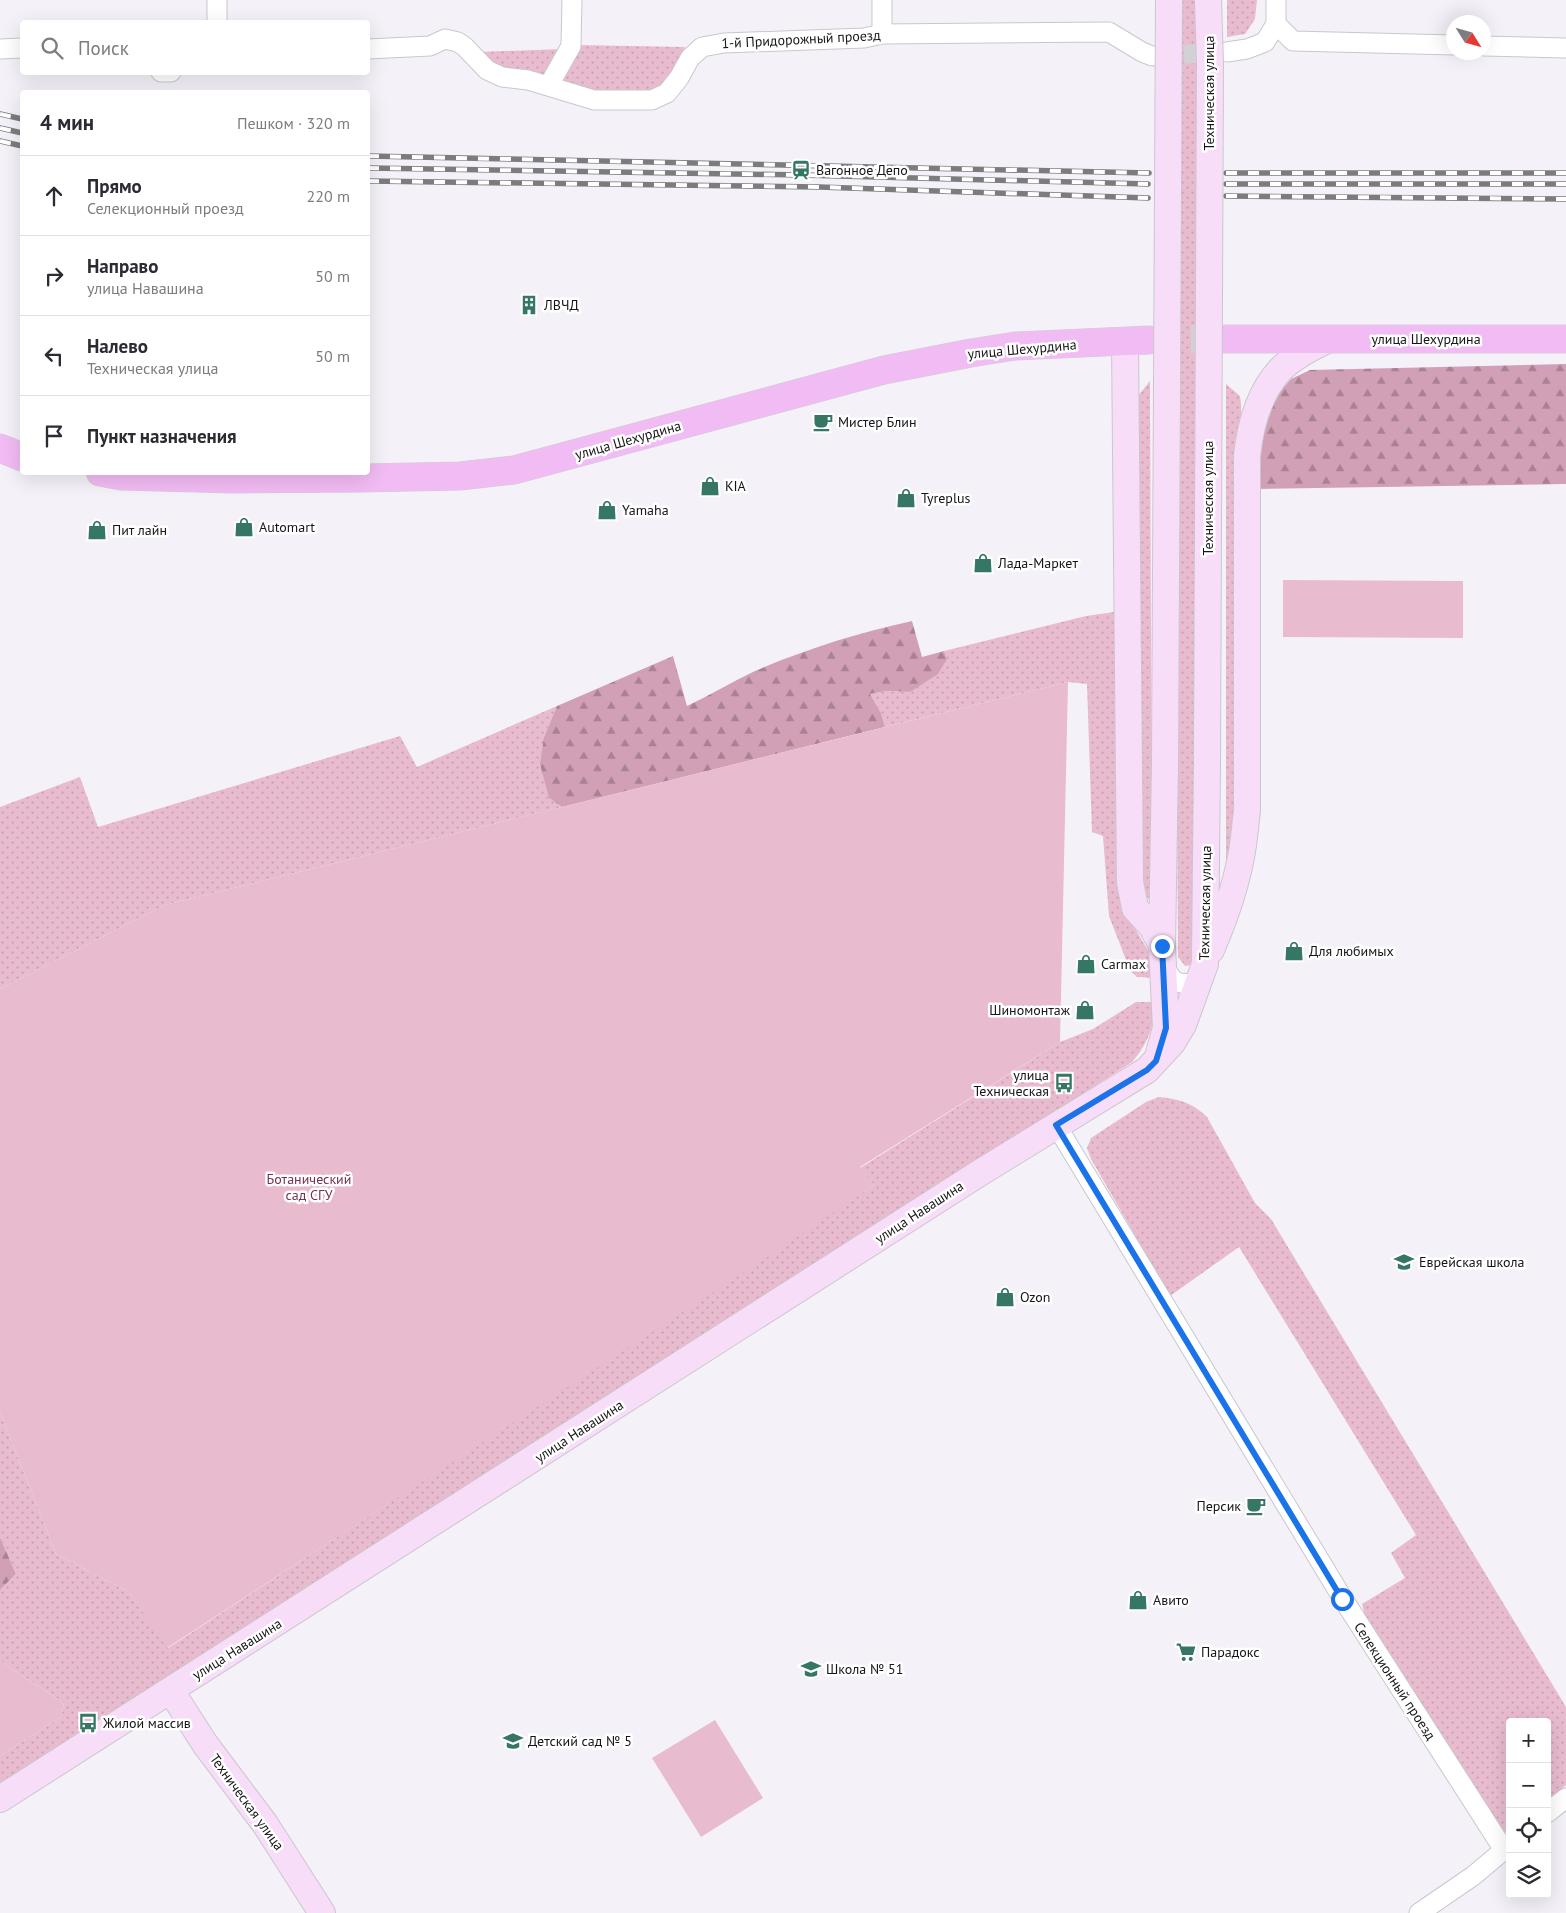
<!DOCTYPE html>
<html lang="ru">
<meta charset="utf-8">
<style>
:root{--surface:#fff;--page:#f2f2f3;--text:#2b2b33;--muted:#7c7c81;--line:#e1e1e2}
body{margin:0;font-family:"PT Sans",sans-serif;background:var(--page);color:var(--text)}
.controls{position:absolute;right:15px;bottom:15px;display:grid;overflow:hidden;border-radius:5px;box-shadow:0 5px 20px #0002}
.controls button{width:45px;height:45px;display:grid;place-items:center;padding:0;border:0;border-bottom:1px solid var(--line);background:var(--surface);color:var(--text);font:25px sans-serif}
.compass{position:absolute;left:1446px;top:15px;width:45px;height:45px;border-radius:50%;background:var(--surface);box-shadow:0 5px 20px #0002;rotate:127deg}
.stop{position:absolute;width:15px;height:15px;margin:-11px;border:4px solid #1a73e8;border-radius:50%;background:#fff}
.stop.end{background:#1a73e8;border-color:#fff;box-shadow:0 1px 5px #0008}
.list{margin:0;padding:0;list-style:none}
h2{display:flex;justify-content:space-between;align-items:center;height:65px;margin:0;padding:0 20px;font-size:21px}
h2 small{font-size:16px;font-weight:400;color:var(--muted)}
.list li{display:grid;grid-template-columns:32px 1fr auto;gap:15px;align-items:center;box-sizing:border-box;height:80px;padding:0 20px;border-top:1px solid var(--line)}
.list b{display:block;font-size:19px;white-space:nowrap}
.list p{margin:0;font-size:16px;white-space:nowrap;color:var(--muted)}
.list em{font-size:16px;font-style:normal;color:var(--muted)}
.icon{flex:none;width:28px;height:28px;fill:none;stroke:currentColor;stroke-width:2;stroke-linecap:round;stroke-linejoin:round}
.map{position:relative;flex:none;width:1566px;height:1913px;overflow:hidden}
.search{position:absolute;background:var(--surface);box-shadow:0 5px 20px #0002;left:20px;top:20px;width:350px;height:55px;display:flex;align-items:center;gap:12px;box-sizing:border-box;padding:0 18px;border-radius:5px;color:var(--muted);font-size:19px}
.panel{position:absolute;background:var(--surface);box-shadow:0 5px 20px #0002;left:20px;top:90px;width:350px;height:385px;border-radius:5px}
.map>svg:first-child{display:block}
.grass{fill:url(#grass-dots)}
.forest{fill:url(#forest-firs)}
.park{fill:#e9bbcf}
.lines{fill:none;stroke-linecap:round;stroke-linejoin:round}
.street-tunnel{stroke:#d3d1d6;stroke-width:19;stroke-dasharray:19 9;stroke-linecap:butt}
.primary-tunnel{stroke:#d3d1d6;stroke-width:28;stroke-dasharray:28 14;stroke-linecap:butt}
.street-casing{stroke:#c9c7cd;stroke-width:21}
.secondary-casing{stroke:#c9c7cd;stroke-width:28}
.primary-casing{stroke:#d0d0d1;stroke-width:29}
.street{stroke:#fff;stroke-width:19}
.secondary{stroke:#f8ddf9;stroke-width:26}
.primary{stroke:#f1bbf3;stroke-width:28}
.rail-casing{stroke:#7c7b7e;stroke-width:5.5}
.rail{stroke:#fff;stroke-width:4;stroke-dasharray:11;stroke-linecap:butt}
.secondary-bridge-casing{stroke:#c9c7cd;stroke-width:28;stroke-linecap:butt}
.secondary-bridge{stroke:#f8ddf9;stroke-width:26}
.route{stroke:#1a73e8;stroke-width:6}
.labels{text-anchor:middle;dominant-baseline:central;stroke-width:5;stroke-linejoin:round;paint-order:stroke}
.street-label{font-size:14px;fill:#161517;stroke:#fff}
.poi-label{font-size:14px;fill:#161517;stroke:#fff;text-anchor:start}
.park-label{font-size:14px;fill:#733454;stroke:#fff}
</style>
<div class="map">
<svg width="1566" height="1913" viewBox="0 0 1566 1913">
<defs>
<pattern id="grass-dots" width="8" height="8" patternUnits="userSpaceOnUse" patternTransform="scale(1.25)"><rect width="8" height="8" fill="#e9bbcf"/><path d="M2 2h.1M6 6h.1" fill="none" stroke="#c7a0b1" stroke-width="1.8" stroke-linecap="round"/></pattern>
<pattern id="forest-firs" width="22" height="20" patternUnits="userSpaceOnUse" patternTransform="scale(1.25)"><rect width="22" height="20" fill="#d2a0b6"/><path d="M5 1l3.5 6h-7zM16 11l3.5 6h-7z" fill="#a98193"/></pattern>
</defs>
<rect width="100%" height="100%" fill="#f4f2f8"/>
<g class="grass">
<path d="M 1183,0 L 1196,0 L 1198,21 L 1197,944 L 1191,965 L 1185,966 L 1178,957 L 1177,762 L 1180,20 Z"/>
<path d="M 1227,0 L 1257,0 L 1255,19 L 1245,34 L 1227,37 Z"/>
<path d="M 578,45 L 685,47 L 666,85 L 651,94 L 599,94 L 498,70 L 478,52 L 563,49 Z"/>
<path d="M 1150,381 L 1152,898 L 1149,899 L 1144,894 L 1140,877 L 1138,396 Z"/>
<path d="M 1226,384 L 1240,396 L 1241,404 L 1241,810 L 1226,867 Z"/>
<path d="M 1121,611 L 1133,925 L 1150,954 L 1158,978 L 1137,977 L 1130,970 L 1109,916 L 1103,836 L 1092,832 L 1087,684 L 1068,682 L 885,727 L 881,713 L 870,694 L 887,691 L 910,692 L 947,659 L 944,651 L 1086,616 Z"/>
<path d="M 557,706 L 544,737 L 549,798 L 562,807 L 165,905 L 0,989 L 0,807 L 80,777 L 98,827 L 400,736 L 417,767 Z"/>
<path d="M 1136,1002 L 1157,1002 C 1154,1025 1148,1044 1132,1062 L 0,1786 L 0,1756 L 61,1717 L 64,1703 L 0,1661 L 0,1590 L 16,1574 L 0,1537 L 0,1412 L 56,1554 L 129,1592 L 168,1648 L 874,1185 L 860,1168 L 1060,1042 L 1093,1029 Z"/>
<path d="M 1159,1097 C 1179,1099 1193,1103 1207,1117 L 1255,1203 L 1271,1219 L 1566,1707 L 1566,1785 L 1547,1802 L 1547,1722 L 1510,1722 L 1510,1833 L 1505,1832 L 1499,1827 L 1365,1616 L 1362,1604 L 1405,1578 L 1391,1553 L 1416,1535 L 1239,1247 L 1170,1296 L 1091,1159 L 1087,1148 L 1091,1138 L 1146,1102 Z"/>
</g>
<g class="forest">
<path d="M 1566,364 L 1566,484 L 1257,489 L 1255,438 L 1278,394 L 1291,379 L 1310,370 Z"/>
<path d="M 912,621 L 922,657 L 944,651 L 947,659 L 938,674 L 910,692 L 887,691 L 870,694 L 881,713 L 885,727 L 562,807 L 549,798 L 540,764 L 544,737 L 557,706 L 673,656 L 687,706 C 710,695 732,682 755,671 C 806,649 858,633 912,621 Z"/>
<path d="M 0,1537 L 16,1574 L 0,1590 Z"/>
</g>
<g class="park">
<path d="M 1283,580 L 1463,581 L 1463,638 L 1283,637 Z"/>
<path d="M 1068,682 L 1060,1042 L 860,1167 L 874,1185 L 766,1258 L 167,1648 L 129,1592 L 56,1554 L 0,1412 L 0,989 L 165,905 Z"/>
<path d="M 0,1661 L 64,1703 L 61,1717 L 0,1756 Z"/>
<path d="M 715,1720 L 763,1798 L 701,1837 L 652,1758 Z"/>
</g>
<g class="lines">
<path class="street-tunnel" d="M 1156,56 L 1221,52"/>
<path class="primary-tunnel" d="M 1149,340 L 1226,339"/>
<defs>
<g id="street">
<path d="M 217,0 L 217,22"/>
<path d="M 1276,0 L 1276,24 L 1293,41 L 1454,45"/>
<path d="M 882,34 L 882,0"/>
<path d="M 1484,46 L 1566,48"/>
<path d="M 0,49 L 22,48"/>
<path d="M 368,49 L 430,46 L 445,39 L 458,42 L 465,47 L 487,70 L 502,77 L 528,80 L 594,100 L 652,100 L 667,93 L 679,78 L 690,58 L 702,47 L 724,43 L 864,38 L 882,34 L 1109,32 L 1142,52 L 1152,56"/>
<path d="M 1227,52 L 1247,49 L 1265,42 L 1276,24"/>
<path d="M 161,72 L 171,72"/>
<path d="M 549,85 L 571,46 L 572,0"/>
<path d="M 1164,964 C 1171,980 1174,985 1192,983 L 1203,972"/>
<path d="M 1056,1125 L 1343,1599 L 1504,1850"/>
<path d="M 1547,1813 L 1566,1798"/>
<path d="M 1419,1913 L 1473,1876 L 1510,1845"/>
</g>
<g id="secondary">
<path d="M 1125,341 L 1130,882 L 1135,908 L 1152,927 L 1162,946"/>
<path d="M 1211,950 C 1224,920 1235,889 1241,857 C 1244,842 1245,827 1247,811 L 1247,456 C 1250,427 1259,393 1280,370 C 1294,356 1312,347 1329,339"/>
<path d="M 1159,1053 L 1166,1028 L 1162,946 L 1165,763"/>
<path d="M 171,1691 L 205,1744 L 265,1824 L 322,1913"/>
<path d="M 0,1799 L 978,1174 L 1147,1070 L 1172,1043 L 1183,1025 L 1205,964 L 1207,762"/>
</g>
<g id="primary">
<path d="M 1226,339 L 1566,339"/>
<path d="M 0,448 L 22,457"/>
<path d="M 100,472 L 121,476 L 233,479 L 363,478 L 460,476 L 514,470 L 884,370 L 971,353 L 1015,346 L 1149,340"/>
</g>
</defs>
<use href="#street" class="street-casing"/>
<use href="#secondary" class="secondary-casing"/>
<use href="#primary" class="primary-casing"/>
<use href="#street" class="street"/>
<use href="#secondary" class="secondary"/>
<use href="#primary" class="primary"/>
<defs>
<g id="rail">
<path d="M 0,114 L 22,119"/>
<path d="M 0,128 L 22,133"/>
<path d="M 0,141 L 22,146"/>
<path d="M 368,156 L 1149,173"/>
<path d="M 368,168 L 801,175 L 1148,184"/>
<path d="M 1226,173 L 1566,173"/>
<path d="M 368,181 L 819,187 L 1148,198"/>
<path d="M 1226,184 L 1566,184"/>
<path d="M 1226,196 L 1566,199"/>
</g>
</defs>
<use href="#rail" class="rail-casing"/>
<use href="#rail" class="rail"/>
<defs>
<g id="secondary-bridge">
<path d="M 1207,762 L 1210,63 L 1208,0"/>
<path d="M 1165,763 L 1169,0"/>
</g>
</defs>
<use href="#secondary-bridge" class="secondary-bridge-casing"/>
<use href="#secondary-bridge" class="secondary-bridge"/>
</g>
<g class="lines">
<path class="route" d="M 1162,946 L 1166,1028 L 1156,1061 L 1147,1070 L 1056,1125 L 1342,1599"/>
</g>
<defs>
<symbol id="station-bare" viewBox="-9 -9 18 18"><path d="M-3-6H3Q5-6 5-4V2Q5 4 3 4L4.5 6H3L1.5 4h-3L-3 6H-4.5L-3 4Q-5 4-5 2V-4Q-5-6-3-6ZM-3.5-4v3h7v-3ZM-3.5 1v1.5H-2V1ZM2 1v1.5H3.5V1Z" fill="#357665" stroke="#fff" stroke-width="2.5" paint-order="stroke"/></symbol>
<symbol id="building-bare" viewBox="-9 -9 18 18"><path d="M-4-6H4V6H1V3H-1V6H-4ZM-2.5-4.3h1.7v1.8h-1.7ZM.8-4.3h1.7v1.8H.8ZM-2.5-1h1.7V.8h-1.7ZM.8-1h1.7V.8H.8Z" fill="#357665" stroke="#fff" stroke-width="2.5" paint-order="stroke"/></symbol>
<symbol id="cafe-bare" viewBox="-9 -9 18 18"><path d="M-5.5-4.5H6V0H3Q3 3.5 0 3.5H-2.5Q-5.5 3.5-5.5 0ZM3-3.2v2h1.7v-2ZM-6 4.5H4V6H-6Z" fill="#357665" stroke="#fff" stroke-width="2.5" paint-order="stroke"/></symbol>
<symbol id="shop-bare" viewBox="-9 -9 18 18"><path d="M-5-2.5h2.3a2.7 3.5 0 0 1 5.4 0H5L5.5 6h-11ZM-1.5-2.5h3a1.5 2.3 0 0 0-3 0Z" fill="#357665" stroke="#fff" stroke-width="2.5" paint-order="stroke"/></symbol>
<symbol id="bus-bare" viewBox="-9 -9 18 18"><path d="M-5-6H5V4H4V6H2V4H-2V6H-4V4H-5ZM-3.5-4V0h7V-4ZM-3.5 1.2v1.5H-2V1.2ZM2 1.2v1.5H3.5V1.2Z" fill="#357665" stroke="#fff" stroke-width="2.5" paint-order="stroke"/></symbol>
<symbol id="school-bare" viewBox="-9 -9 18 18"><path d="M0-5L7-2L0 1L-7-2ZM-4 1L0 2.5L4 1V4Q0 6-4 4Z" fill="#357665" stroke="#fff" stroke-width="2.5" paint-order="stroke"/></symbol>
<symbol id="supermarket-bare" viewBox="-9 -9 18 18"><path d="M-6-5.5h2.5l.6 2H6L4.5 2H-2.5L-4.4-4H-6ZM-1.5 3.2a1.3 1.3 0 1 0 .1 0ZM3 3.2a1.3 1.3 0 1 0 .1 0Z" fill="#357665" stroke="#fff" stroke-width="2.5" paint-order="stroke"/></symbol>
</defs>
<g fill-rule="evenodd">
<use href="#station-bare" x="787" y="156" width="28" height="28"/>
<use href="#building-bare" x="515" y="291" width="28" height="28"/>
<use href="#cafe-bare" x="809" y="408" width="28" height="28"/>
<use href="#shop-bare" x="696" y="472" width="28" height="28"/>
<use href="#shop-bare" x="892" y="484" width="28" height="28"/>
<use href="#shop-bare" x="593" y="496" width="28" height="28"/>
<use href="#shop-bare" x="230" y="513" width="28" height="28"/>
<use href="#shop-bare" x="83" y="516" width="28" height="28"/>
<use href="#shop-bare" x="969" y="549" width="28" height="28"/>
<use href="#shop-bare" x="1280" y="937" width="28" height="28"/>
<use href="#shop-bare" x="1072" y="950" width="28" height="28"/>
<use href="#shop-bare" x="1071" y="996" width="28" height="28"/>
<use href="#bus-bare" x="1050" y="1069" width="28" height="28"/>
<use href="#school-bare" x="1390" y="1248" width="28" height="28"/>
<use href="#shop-bare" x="991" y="1283" width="28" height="28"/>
<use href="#cafe-bare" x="1242" y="1492" width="28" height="28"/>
<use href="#shop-bare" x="1124" y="1586" width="28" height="28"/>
<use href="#supermarket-bare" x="1172" y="1638" width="28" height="28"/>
<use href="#school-bare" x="797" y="1655" width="28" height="28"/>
<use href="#bus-bare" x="74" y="1709" width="28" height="28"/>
<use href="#school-bare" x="499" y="1727" width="28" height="28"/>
</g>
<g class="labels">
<g class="street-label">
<text transform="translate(801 39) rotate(-3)">1-й Придорожный проезд</text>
<text transform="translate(1209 93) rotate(-90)">Техническая улица</text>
<text x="1426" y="339">улица Шехурдина</text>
<text transform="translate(1022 349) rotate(-5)">улица Шехурдина</text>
<text transform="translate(628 440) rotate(-16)">улица Шехурдина</text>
<text transform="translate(1208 498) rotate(-90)">Техническая улица</text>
<text transform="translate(1205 903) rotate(-89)">Техническая улица</text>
<text transform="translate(919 1212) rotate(-33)">улица Навашина</text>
<text transform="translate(579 1431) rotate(-33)">улица Навашина</text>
<text transform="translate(237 1649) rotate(-32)">улица Навашина</text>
<text transform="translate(1395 1681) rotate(57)">Селекционный проезд</text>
<text transform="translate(247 1802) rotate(54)">Техническая улица</text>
</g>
<g class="poi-label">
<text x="816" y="170">Вагонное Депо</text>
<text x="544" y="305">ЛВЧД</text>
<text x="838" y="422">Мистер Блин</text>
<text x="725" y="486">KIA</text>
<text x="921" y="498">Tyreplus</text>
<text x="622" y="510">Yamaha</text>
<text x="259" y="527">Automart</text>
<text x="112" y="530">Пит лайн</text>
<text x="998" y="563">Лада-Маркет</text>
<text x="1309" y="951">Для любимых</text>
<text x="1101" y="964">Carmax</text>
<text x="1070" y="1010" text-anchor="end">Шиномонтаж</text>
<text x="1049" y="1075" text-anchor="end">улица<tspan x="1049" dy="16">Техническая</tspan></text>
<text x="1419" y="1262">Еврейская школа</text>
<text x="1020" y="1297">Ozon</text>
<text x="1241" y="1506" text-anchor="end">Персик</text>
<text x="1153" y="1600">Авито</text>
<text x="1201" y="1652">Парадокс</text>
<text x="826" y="1669">Школа № 51</text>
<text x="103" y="1723">Жилой массив</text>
<text x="528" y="1741">Детский сад № 5</text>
</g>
<g class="park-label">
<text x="309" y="1179">Ботанический<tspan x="309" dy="16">сад СГУ</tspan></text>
</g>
</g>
</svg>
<div class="controls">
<button>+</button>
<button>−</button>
<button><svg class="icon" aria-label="locate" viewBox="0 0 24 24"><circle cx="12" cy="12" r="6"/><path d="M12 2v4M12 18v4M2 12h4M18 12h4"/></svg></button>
<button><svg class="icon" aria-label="layers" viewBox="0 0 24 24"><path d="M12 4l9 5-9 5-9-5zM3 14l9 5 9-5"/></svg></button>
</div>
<svg class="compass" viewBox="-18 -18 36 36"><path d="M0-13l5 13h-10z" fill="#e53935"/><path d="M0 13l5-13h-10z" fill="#7c7c81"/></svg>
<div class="stop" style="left:1342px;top:1599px"></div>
<div class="stop end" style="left:1162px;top:946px"></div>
<div class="search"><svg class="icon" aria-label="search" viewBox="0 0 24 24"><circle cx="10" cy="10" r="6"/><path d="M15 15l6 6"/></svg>Поиск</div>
<section class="panel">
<h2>4 мин<small>Пешком · 320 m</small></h2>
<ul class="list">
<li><svg class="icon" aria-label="ahead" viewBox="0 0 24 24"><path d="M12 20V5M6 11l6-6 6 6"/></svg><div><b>Прямо</b><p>Селекционный проезд</p></div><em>220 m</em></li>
<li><svg class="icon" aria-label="right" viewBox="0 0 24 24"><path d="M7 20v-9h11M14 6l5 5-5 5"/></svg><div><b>Направо</b><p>улица Навашина</p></div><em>50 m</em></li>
<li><svg class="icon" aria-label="left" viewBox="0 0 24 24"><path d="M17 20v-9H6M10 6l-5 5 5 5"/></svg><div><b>Налево</b><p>Техническая улица</p></div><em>50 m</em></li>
<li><svg class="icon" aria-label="arrive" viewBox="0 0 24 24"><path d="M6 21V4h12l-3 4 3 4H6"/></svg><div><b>Пункт назначения</b></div></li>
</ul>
</section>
</div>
